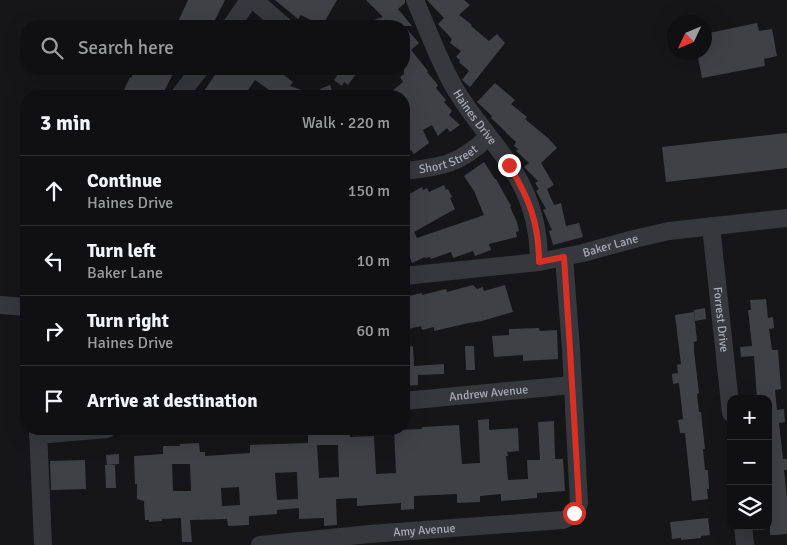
<!DOCTYPE html>
<meta charset="utf-8">
<style>
:root{--surface:#101012;--page:#1e1e20;--text:#f1f3f6;--muted:#9c9d9f;--line:#303032}
body{margin:0;font-family:Signika,sans-serif;background:var(--page);color:var(--text)}
.controls{position:absolute;right:15px;bottom:15px;display:grid;overflow:hidden;border-radius:10px;box-shadow:0 5px 20px #0002}
.controls button{width:45px;height:45px;display:grid;place-items:center;padding:0;border:0;border-bottom:1px solid var(--line);background:var(--surface);color:var(--text);font:25px sans-serif}
.compass{position:absolute;left:667px;top:15px;width:45px;height:45px;border-radius:50%;background:var(--surface);box-shadow:0 5px 20px #0002;rotate:226deg}
.stop{position:absolute;width:15px;height:15px;margin:-11px;border:4px solid #d93025;border-radius:50%;background:#fff}
.stop.end{background:#d93025;border-color:#fff;box-shadow:0 1px 5px #0008}
.list{margin:0;padding:0;list-style:none}
h2{display:flex;justify-content:space-between;align-items:center;height:65px;margin:0;padding:0 20px;font-size:21px}
h2 small{font-size:16px;font-weight:400;color:var(--muted)}
.list li{display:grid;grid-template-columns:32px 1fr auto;gap:15px;align-items:center;box-sizing:border-box;height:70px;padding:0 20px;border-top:1px solid var(--line)}
.list b{display:block;font-size:19px;white-space:nowrap}
.list p{margin:0;font-size:16px;white-space:nowrap;color:var(--muted)}
.list em{font-size:16px;font-style:normal;color:var(--muted)}
.icon{flex:none;width:28px;height:28px;fill:none;stroke:currentColor;stroke-width:2;stroke-linecap:round;stroke-linejoin:round}
.map{position:relative;flex:none;width:787px;height:545px;overflow:hidden}
.search{position:absolute;background:var(--surface);box-shadow:0 5px 20px #0002;left:20px;top:20px;width:390px;height:55px;display:flex;align-items:center;gap:12px;box-sizing:border-box;padding:0 18px;border-radius:20px;color:var(--muted);font-size:19px}
.panel{position:absolute;background:var(--surface);box-shadow:0 5px 20px #0002;left:20px;top:90px;width:390px;height:345px;border-radius:20px}
.map>svg:first-child{display:block}
.building{fill:#404145;fill-rule:evenodd}
.lines{fill:none;stroke-linecap:round;stroke-linejoin:round}
.minor{stroke:#37383d;stroke-width:18}
.route{stroke:#d93025;stroke-width:6}
.labels{text-anchor:middle;dominant-baseline:central;stroke-width:4.5;stroke-linejoin:round;paint-order:stroke}
.street-label{font-size:12px;fill:#a8adb8;stroke:#111113}
</style>
<div class="map">
<svg width="787" height="545" viewBox="0 0 787 545">
<rect width="100%" height="100%" fill="#161618"/>
<g class="building">
<path d="M 188,0 L 225,0 L 212,26 L 176,26 Z"/>
<path d="M 275,0 L 337,0 L 322,26 L 301,15 L 298,19 Z"/>
<path d="M 366,0 L 405,0 L 405,3 L 398,9 L 412,26 L 404,26 L 419,43 L 411,50 L 424,66 L 428,71 L 427,72 L 438,85 L 436,88 L 446,100 L 444,102 L 452,111 L 449,115 L 460,125 L 450,132 L 447,128 L 438,136 L 432,125 L 423,130 L 429,143 L 414,154 L 411,150 L 404,155 L 404,124 L 410,119 L 404,103 L 404,96 L 386,96 L 403,82 L 400,77 L 404,74 L 404,26 L 359,26 L 359,25 L 383,17 Z"/>
<path d="M 427,0 L 464,0 L 470,5 L 459,15 L 472,25 L 471,26 L 489,41 L 497,34 L 505,43 L 470,87 L 462,80 L 469,71 L 459,62 L 460,60 L 456,57 L 461,51 L 450,43 L 452,39 L 438,24 L 444,18 Z"/>
<path d="M 757,23 L 759,31 L 772,29 L 777,56 L 764,59 L 765,66 L 702,78 L 697,52 L 704,52 L 704,34 Z"/>
<path d="M 135,69 L 175,69 L 162,96 L 121,96 L 130,77 L 131,78 Z"/>
<path d="M 219,69 L 276,69 L 293,82 L 290,86 L 316,95 L 315,96 L 269,96 L 272,92 L 255,80 L 244,96 L 211,96 L 204,91 Z"/>
<path d="M 348,69 L 356,74 L 348,85 L 344,82 L 342,86 L 334,80 L 340,71 L 344,74 Z"/>
<path d="M 495,83 L 515,100 L 511,104 L 527,117 L 525,119 L 548,138 L 557,148 L 541,163 L 554,185 L 547,189 L 554,205 L 561,203 L 566,226 L 579,223 L 583,237 L 553,245 L 549,231 L 552,230 L 543,210 L 546,209 L 536,191 L 539,189 L 535,183 L 538,181 L 524,167 L 529,163 L 516,151 L 518,149 L 514,146 L 516,142 L 506,133 L 506,132 L 491,118 L 492,116 L 477,102 Z"/>
<path d="M 330,85 L 334,96 L 322,96 L 320,89 Z"/>
<path d="M 787,133 L 787,168 L 666,182 L 662,147 Z"/>
<path d="M 484,162 L 495,179 L 496,179 L 511,206 L 510,207 L 517,222 L 519,231 L 516,232 L 517,237 L 489,244 L 491,250 L 475,256 L 473,251 L 453,258 L 451,252 L 431,259 L 430,257 L 425,258 L 425,257 L 412,263 L 404,242 L 404,197 L 422,187 L 423,190 L 427,188 L 429,192 L 444,185 L 446,190 L 448,189 L 452,197 L 450,198 L 455,209 L 414,232 L 417,238 L 484,215 L 474,191 L 464,176 Z"/>
<path d="M 473,285 L 477,289 L 483,287 L 484,291 L 505,285 L 513,312 L 482,321 L 469,323 L 434,331 L 434,327 L 422,330 L 421,326 L 404,330 L 404,297 L 422,293 L 422,295 L 446,289 L 447,292 Z"/>
<path d="M 766,299 L 768,318 L 773,317 L 774,328 L 769,329 L 772,350 L 778,350 L 781,389 L 775,390 L 777,410 L 784,409 L 785,422 L 779,423 L 783,459 L 787,459 L 787,470 L 784,470 L 787,498 L 787,534 L 775,535 L 770,535 L 770,526 L 771,525 L 769,501 L 771,501 L 768,482 L 768,399 L 757,399 L 754,356 L 741,357 L 740,347 L 752,346 L 748,310 L 751,310 L 750,300 Z"/>
<path d="M 705,308 L 706,319 L 695,321 L 694,310 Z"/>
<path d="M 694,312 L 697,341 L 694,342 L 694,351 L 699,393 L 697,394 L 699,412 L 701,412 L 705,449 L 703,449 L 705,470 L 708,470 L 709,489 L 707,489 L 708,499 L 692,501 L 685,433 L 680,433 L 678,420 L 683,419 L 679,383 L 673,384 L 672,374 L 678,373 L 677,365 L 681,364 L 675,315 Z"/>
<path d="M 539,328 L 540,331 L 557,330 L 558,359 L 523,361 L 523,355 L 494,357 L 492,336 L 509,335 L 509,329 Z"/>
<path d="M 413,346 L 414,366 L 444,364 L 444,374 L 418,375 L 418,385 L 404,386 L 404,347 Z"/>
<path d="M 465,346 L 474,346 L 475,370 L 466,370 Z"/>
<path d="M 489,419 L 489,430 L 518,428 L 519,451 L 507,452 L 508,456 L 506,456 L 508,480 L 528,479 L 527,460 L 540,460 L 538,422 L 554,421 L 555,459 L 563,459 L 565,491 L 537,493 L 537,498 L 501,501 L 501,494 L 480,496 L 480,502 L 457,503 L 457,494 L 414,496 L 414,509 L 401,510 L 401,503 L 357,506 L 357,498 L 336,499 L 337,525 L 324,526 L 324,518 L 299,519 L 299,508 L 277,510 L 277,514 L 249,516 L 249,525 L 228,526 L 227,519 L 190,520 L 192,542 L 182,542 L 181,518 L 162,519 L 162,521 L 149,522 L 149,520 L 145,520 L 144,501 L 137,499 L 137,484 L 135,484 L 134,456 L 163,454 L 163,446 L 180,446 L 180,444 L 199,443 L 200,452 L 205,452 L 205,456 L 250,453 L 250,445 L 308,443 L 308,429 L 345,429 L 345,432 L 349,432 L 350,437 L 374,436 L 376,474 L 396,473 L 394,430 L 422,429 L 422,427 L 459,425 L 462,464 L 480,463 L 478,420 ZM 317,445 L 338,445 L 339,477 L 319,478 ZM 172,464 L 190,464 L 191,491 L 173,491 ZM 297,472 L 298,499 L 277,500 L 275,473 ZM 239,487 L 240,505 L 222,506 L 221,488 Z"/>
<path d="M 119,454 L 119,464 L 107,465 L 106,455 Z"/>
<path d="M 85,460 L 86,489 L 51,490 L 50,461 Z"/>
<path d="M 105,465 L 115,465 L 116,488 L 106,488 Z"/>
<path d="M 708,518 L 710,535 L 701,536 L 701,538 L 681,540 L 681,538 L 672,539 L 670,522 Z"/>
</g>
<g class="lines">
<g class="minor">
<path d="M 254,0 L 284,26"/>
<path id="s1" d="M 415,0 C 427,28 439,61 454,87 C 474,122 505,151 523,188 C 534,211 539,236 539,262"/>
<path d="M 231,26 L 249,0"/>
<path d="M 179,96 L 200,69"/>
<path id="s2" d="M 404,171 C 442,167 460,164 488,137"/>
<path id="s3" d="M 711,226 L 731,413"/>
<path id="s4" d="M 404,276 L 539,262 L 583,253 L 634,239 L 669,231 L 787,218"/>
<path d="M 0,305 L 26,307"/>
<path id="s5" d="M 404,401 L 572,385"/>
<path d="M 38,429 L 43,545"/>
<path d="M 38,435 L 107,429"/>
<path d="M 743,526 L 745,545"/>
<path id="s6" d="M 260,545 L 370,534 L 563,520 C 572,517 576,512 579,503 L 571,349 L 564,257"/>
</g>
</g>
<g class="lines">
<path class="route" d="M 509,165 C 529,198 539,223 539,262 L 564,257 L 570,349 L 579,503 L 574,513"/>
</g>
<g class="labels">
<g class="street-label">
<text stroke="none"><textPath href="#s1" startOffset="132">Haines Drive</textPath></text>
<text stroke="none"><textPath href="#s2" startOffset="46">Short Street</textPath></text>
<text stroke="none"><textPath href="#s4" startOffset="209">Baker Lane</textPath></text>
<text stroke="none"><textPath href="#s3" startOffset="94">Forrest Drive</textPath></text>
<text stroke="none"><textPath href="#s5" startOffset="85">Andrew Avenue</textPath></text>
<text stroke="none"><textPath href="#s6" startOffset="165">Amy Avenue</textPath></text>
</g>
</g>
</svg>
<div class="controls">
<button>+</button>
<button>−</button>
<button><svg class="icon" aria-label="layers" viewBox="0 0 24 24"><path d="M12 4l9 5-9 5-9-5zM3 14l9 5 9-5"/></svg></button>
</div>
<svg class="compass" viewBox="-18 -18 36 36"><path d="M0-13l5 13h-10z" fill="#e53935"/><path d="M0 13l5-13h-10z" fill="#9c9d9f"/></svg>
<div class="stop" style="left:574px;top:513px"></div>
<div class="stop end" style="left:509px;top:165px"></div>
<div class="search"><svg class="icon" aria-label="search" viewBox="0 0 24 24"><circle cx="10" cy="10" r="6"/><path d="M15 15l6 6"/></svg>Search here</div>
<section class="panel">
<h2>3 min<small>Walk · 220 m</small></h2>
<ul class="list">
<li><svg class="icon" aria-label="ahead" viewBox="0 0 24 24"><path d="M12 20V5M6 11l6-6 6 6"/></svg><div><b>Continue</b><p>Haines Drive</p></div><em>150 m</em></li>
<li><svg class="icon" aria-label="left" viewBox="0 0 24 24"><path d="M17 20v-9H6M10 6l-5 5 5 5"/></svg><div><b>Turn left</b><p>Baker Lane</p></div><em>10 m</em></li>
<li><svg class="icon" aria-label="right" viewBox="0 0 24 24"><path d="M7 20v-9h11M14 6l5 5-5 5"/></svg><div><b>Turn right</b><p>Haines Drive</p></div><em>60 m</em></li>
<li><svg class="icon" aria-label="arrive" viewBox="0 0 24 24"><path d="M6 21V4h12l-3 4 3 4H6"/></svg><div><b>Arrive at destination</b></div></li>
</ul>
</section>
</div>
